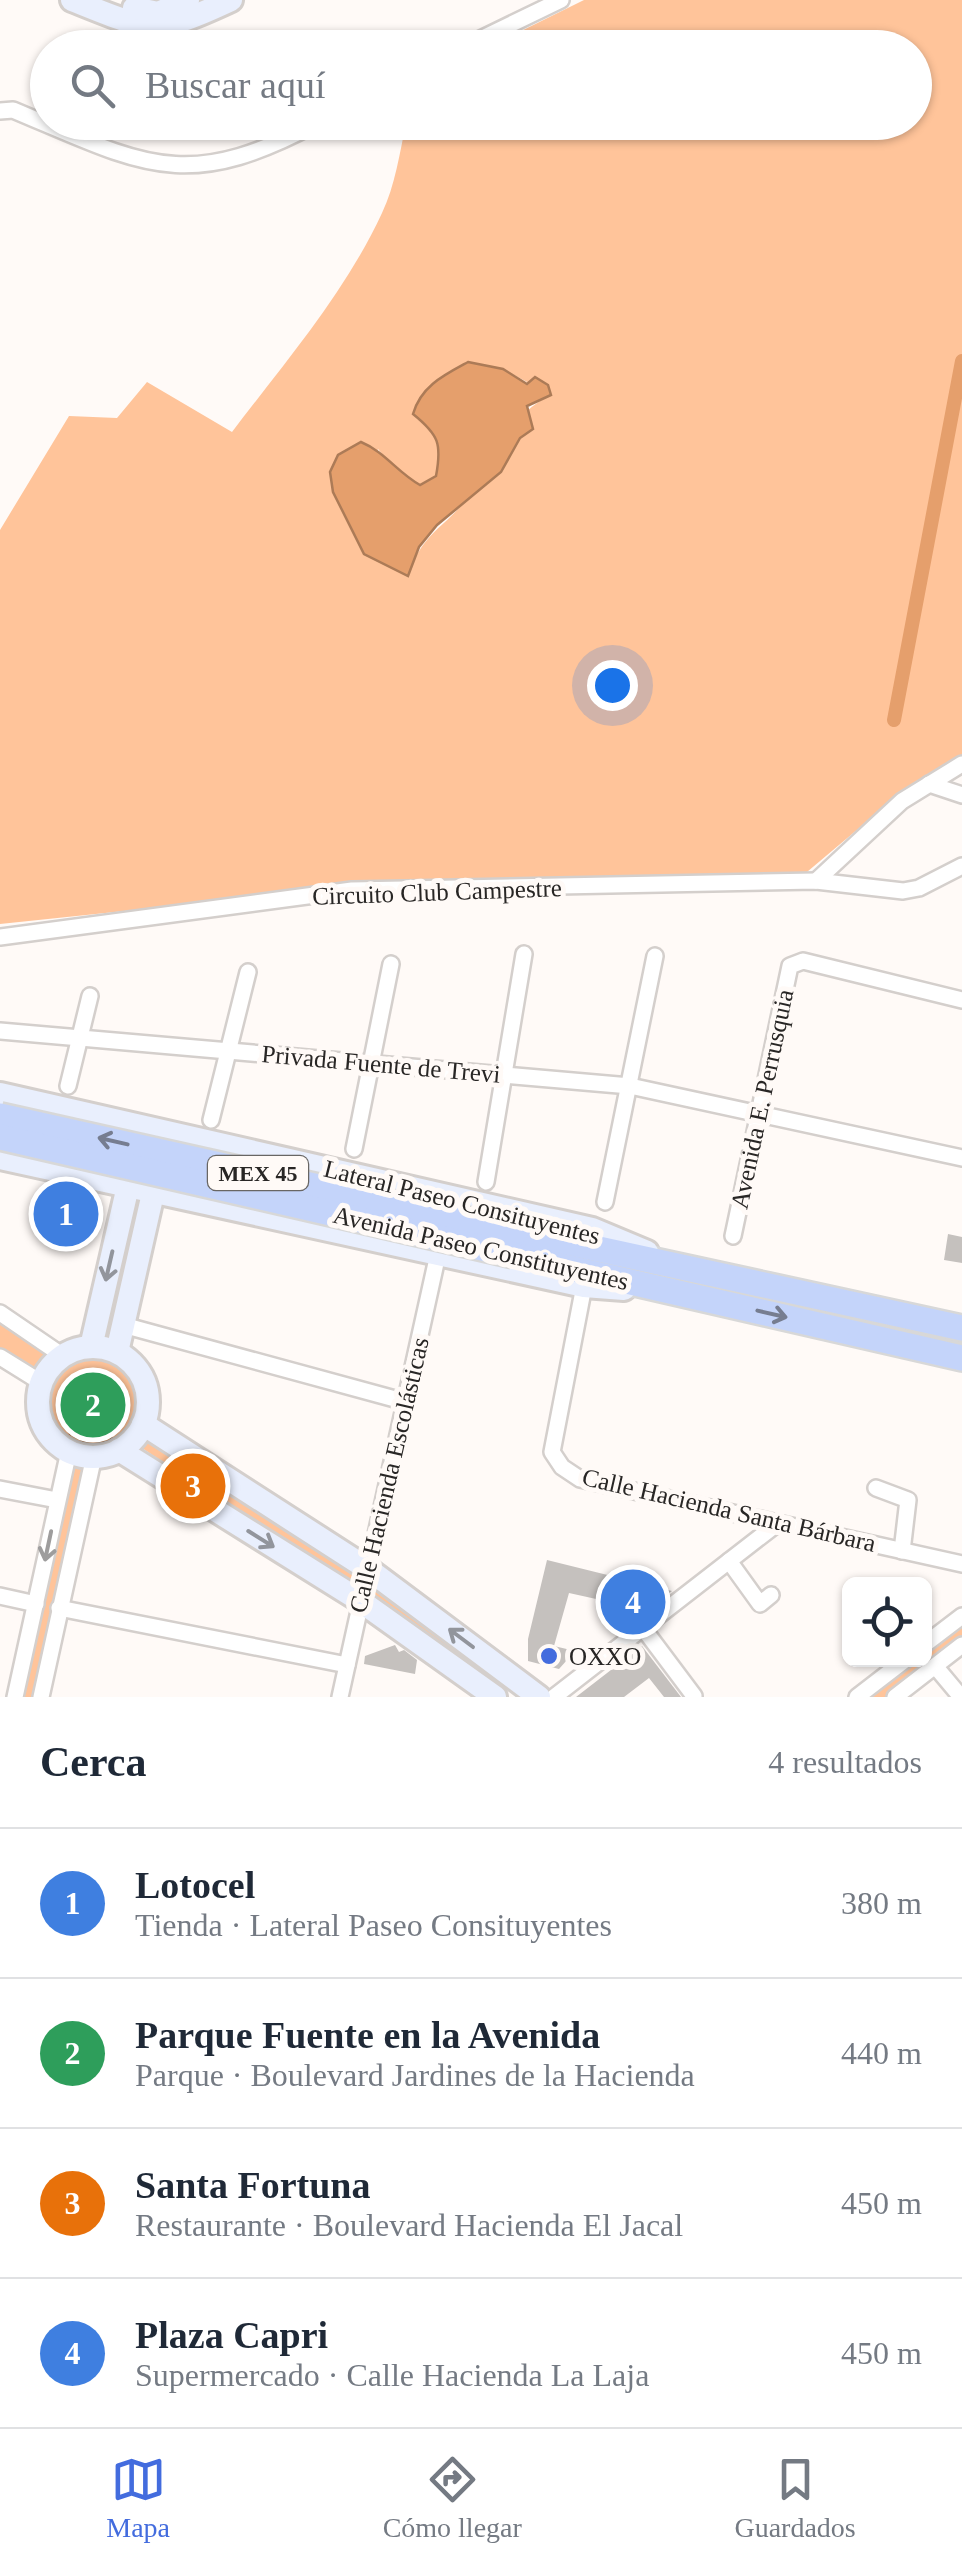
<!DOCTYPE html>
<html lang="es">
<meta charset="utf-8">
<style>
:root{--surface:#fff;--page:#f2f2f3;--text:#1f2937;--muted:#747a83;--line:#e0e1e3;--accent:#436cde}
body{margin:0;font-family:"Times New Roman",serif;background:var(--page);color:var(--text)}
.controls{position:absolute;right:30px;bottom:30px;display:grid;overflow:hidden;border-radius:15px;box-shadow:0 2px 8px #0004}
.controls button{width:90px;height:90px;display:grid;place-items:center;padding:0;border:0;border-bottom:2px solid var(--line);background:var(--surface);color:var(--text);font:50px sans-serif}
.you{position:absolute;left:612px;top:685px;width:35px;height:35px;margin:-25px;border:8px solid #fff;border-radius:50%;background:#1a73e8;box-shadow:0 0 0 15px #1a73e833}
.badge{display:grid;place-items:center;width:65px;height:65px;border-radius:50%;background:var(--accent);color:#fff;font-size:32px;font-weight:700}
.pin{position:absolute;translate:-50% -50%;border:5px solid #fff;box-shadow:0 2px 10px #0006}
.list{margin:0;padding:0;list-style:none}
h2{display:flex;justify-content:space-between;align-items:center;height:130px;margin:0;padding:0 40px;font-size:42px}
h2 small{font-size:32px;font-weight:400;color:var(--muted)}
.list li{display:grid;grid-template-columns:65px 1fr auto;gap:30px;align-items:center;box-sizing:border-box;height:150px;padding:0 40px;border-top:2px solid var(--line)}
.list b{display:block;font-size:38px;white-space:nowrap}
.list p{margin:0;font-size:32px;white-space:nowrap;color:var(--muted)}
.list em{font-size:32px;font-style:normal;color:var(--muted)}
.icon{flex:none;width:55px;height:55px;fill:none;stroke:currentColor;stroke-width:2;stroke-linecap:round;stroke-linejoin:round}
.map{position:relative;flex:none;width:962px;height:1697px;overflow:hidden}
.search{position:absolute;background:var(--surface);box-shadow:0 2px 8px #0004;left:30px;right:30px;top:30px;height:110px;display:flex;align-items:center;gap:25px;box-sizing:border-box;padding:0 35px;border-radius:55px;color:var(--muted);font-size:38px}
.sheet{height:730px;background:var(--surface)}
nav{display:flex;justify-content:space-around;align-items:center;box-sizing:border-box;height:140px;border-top:2px solid var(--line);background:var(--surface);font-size:28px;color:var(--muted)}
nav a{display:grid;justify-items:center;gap:5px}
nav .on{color:var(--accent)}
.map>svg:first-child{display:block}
.green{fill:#ffc49a;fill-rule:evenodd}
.water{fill:#e59f6c;stroke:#ac7b57;stroke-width:2.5}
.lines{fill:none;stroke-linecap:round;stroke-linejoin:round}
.canal{stroke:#e59f6c;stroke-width:14}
.building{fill:#c5c1be}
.minor-casing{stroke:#d4cfcc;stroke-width:20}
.secondary-casing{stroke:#d4cfcc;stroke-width:28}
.trunk-casing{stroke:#d8d8d8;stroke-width:30}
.minor{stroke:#fff;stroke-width:15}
.secondary{stroke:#e9effd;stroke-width:22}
.trunk{stroke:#c4d4fa;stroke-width:25}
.trunk-bridge-casing{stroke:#d8d8d8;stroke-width:30;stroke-linecap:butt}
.trunk-bridge{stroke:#c4d4fa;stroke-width:25}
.oneway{stroke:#767d90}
.oneway2{stroke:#92959c}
.oneway3{stroke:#9e9d9d}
.poi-dot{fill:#436cde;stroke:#fffaf7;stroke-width:4}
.labels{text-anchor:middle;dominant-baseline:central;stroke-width:10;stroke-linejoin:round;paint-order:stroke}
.shield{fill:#fffaf7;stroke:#686664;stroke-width:2.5}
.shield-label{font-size:22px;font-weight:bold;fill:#282625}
.street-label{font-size:25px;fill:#282625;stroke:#fffaf7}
.poi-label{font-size:25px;fill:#282625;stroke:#fffaf7;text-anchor:start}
</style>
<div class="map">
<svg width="962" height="1697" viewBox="0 0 962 1697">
<rect width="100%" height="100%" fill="#fffaf7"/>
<g class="green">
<path d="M 584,0 L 962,0 L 962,758 L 883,808 L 801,877 L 353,887 L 0,924 L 0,530 L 69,416 L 117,418 L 147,382 L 232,432 C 285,362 345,293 382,213 C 395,186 400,152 406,123 L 914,122 L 914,48 L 489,47 ZM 503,369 L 551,395 C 509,414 496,461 469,496 C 443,530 426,529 407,575 L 364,554 L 354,531 L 378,449 L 399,474 L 420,485 L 436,476 L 441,449 L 429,428 Z"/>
<path d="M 126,1208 L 140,1213 L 114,1341 L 103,1337 Z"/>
<path d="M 0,1318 L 57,1356 L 38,1377 L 0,1352 Z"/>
<circle cx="93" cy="1402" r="54"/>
<path d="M 144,1430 L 358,1569 L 352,1589 L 133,1442 Z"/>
<path d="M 70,1455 L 89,1458 L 38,1697 L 19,1697 Z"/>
<path d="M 375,1578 L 506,1678 L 497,1693 L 370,1598 Z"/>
<path d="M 962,1621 L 962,1642 L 890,1697 L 864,1697 L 913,1660 L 924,1660 L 925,1650 Z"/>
</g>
<g class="water">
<path d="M 468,362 L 503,369 L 527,384 L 535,377 L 548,385 L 551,395 L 527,406 L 533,429 L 520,438 L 501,472 L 437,525 L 419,547 L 408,576 L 364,554 L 333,492 L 330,472 L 338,455 L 361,442 C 385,452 397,472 420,485 L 436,476 C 442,444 439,435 413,414 C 421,386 444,375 468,362 Z"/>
<path d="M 85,1410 L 112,1425 L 111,1441 L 91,1445 L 70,1434 L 67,1417 Z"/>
</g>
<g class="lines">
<path class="canal" d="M 894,720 L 962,361"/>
</g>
<g class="building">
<path d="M 948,1234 L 962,1237 L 962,1263 L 944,1260 Z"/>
<path d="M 547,1560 L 672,1591 L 646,1610 L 569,1593 L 554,1646 L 575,1651 L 559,1669 L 528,1661 L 528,1639 Z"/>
<path d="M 395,1645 L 399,1652 L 404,1650 L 417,1660 L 415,1674 L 364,1664 L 365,1656 Z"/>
<path d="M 642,1646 L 681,1697 L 664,1697 L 649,1678 L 624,1697 L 576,1697 Z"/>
</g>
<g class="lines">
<defs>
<g id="minor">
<path d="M 462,48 L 561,0"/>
<path d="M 0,111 L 13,110 C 144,165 185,194 319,122"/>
<path d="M 929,784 L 962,795"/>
<path d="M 816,881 L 902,801 L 962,764"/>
<path d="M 0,937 L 352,890 L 816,881 L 903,891 L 919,888 L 962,866"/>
<path d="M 0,1031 L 630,1086 L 962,1158"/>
<path d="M 68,1086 L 90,996"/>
<path d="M 211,1120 L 248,972"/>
<path d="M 354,1149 L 391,964"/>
<path d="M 486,1182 L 524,954"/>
<path d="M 605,1202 L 655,956"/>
<path d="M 733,1236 L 790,966 L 803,961 L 962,1000"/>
<path d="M 584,1286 L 552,1452 L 562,1467 L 580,1479 L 962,1564"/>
<path d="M 0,1313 L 63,1356"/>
<path d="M 123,1325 L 406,1402"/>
<path d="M 0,1357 L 42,1383"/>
<path d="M 876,1488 L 908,1500 L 902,1551"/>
<path d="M 0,1489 L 57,1500"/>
<path d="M 729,1561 L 760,1604 L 771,1595"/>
<path d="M 0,1596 L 36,1604"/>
<path d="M 59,1608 L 347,1665"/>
<path d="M 643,1628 L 694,1696"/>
<path d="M 924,1645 L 962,1616"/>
<path d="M 935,1666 L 961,1697"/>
<path d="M 15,1697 L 69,1451"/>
<path d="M 41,1697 L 94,1456"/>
<path d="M 340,1697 L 438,1254"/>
<path d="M 554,1697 L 778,1523"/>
<path d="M 857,1697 L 905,1660"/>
<path d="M 895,1697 L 962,1645"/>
</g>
<g id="secondary">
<path d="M 72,0 C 149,31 154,36 231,0"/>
<path d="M 134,8 L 158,13 L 188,0"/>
<path d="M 0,1094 L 592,1229 L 647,1252"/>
<path d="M 0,1158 L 584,1286 L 624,1289"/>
<path d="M 91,1347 L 128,1186"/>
<circle cx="93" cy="1402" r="55"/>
<path d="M 117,1352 L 156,1180"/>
<path d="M 143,1424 L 368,1569 L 539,1697"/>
<path d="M 119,1450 L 359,1600 L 495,1697"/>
</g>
<g id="trunk">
<path d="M 516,1231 L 962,1328"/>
<path d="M 513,1255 L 962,1358"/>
</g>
</defs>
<use href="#minor" class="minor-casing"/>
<use href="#secondary" class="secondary-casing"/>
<use href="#trunk" class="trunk-casing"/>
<use href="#minor" class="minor"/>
<use href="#secondary" class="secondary"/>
<use href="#trunk" class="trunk"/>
<defs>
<g id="trunk-bridge">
<path d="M 0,1116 L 516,1231"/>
<path d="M 0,1137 L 513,1255"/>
</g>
</defs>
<use href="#trunk-bridge" class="trunk-bridge-casing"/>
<use href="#trunk-bridge" class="trunk-bridge"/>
</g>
<defs><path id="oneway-shaft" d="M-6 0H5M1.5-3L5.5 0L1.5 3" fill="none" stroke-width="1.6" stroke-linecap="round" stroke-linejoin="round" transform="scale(2.5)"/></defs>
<g class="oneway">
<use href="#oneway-shaft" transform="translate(113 1141) rotate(-167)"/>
<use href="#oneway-shaft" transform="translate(772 1314) rotate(13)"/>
</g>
<g class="oneway2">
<use href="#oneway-shaft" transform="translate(109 1266) rotate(103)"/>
<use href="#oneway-shaft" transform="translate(261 1539) rotate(32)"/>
<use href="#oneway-shaft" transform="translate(461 1638) rotate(-143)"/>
</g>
<use class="oneway3" href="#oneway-shaft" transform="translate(48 1546) rotate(102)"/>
<circle class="poi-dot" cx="549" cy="1656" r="10"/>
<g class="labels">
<rect class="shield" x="208" y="1156" width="100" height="34" rx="8"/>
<g class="shield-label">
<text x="258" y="1173">MEX 45</text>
</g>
<g class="street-label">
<text transform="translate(437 892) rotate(-2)">Circuito Club Campestre</text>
<text transform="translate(381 1064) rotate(5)">Privada Fuente de Trevi</text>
<text transform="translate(762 1099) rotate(-78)">Avenida E. Perrusquia</text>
<text transform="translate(462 1202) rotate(14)">Lateral Paseo Consituyentes</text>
<text transform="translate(481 1248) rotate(13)">Avenida Paseo Constituyentes</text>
<text transform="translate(389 1475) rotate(-77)">Calle Hacienda Escolásticas</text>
<text transform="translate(729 1510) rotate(13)">Calle Hacienda Santa Bárbara</text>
</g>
<g class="poi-label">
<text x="569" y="1656">OXXO</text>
</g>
</g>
</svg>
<div class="controls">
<button><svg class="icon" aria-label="locate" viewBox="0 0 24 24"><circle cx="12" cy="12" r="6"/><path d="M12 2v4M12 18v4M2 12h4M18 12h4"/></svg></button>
</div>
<div class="you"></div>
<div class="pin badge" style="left:66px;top:1214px;background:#3f7fe0">1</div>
<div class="pin badge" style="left:93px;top:1405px;background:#2e9e5b">2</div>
<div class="pin badge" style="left:193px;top:1486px;background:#e8710a">3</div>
<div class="pin badge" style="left:633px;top:1602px;background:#3f7fe0">4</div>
<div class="search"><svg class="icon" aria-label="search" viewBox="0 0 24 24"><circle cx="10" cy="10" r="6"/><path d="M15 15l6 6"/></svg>Buscar aquí</div>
</div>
<section class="sheet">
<h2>Cerca<small>4 resultados</small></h2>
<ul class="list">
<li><span class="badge" style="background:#3f7fe0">1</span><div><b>Lotocel</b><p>Tienda · Lateral Paseo Consituyentes</p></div><em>380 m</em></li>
<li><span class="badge" style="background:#2e9e5b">2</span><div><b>Parque Fuente en la Avenida</b><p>Parque · Boulevard Jardines de la Hacienda</p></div><em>440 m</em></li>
<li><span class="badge" style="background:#e8710a">3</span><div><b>Santa Fortuna</b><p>Restaurante · Boulevard Hacienda El Jacal</p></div><em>450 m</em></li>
<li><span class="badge" style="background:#3f7fe0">4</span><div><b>Plaza Capri</b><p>Supermercado · Calle Hacienda La Laja</p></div><em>450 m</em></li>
</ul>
</section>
<nav>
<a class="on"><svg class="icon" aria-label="map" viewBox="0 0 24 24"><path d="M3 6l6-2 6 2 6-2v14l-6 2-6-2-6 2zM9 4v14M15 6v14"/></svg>Mapa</a>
<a><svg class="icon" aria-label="directions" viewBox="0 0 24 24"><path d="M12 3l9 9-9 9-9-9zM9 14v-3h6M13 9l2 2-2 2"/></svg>Cómo llegar</a>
<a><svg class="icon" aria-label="saved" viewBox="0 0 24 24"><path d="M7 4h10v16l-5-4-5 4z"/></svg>Guardados</a>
</nav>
